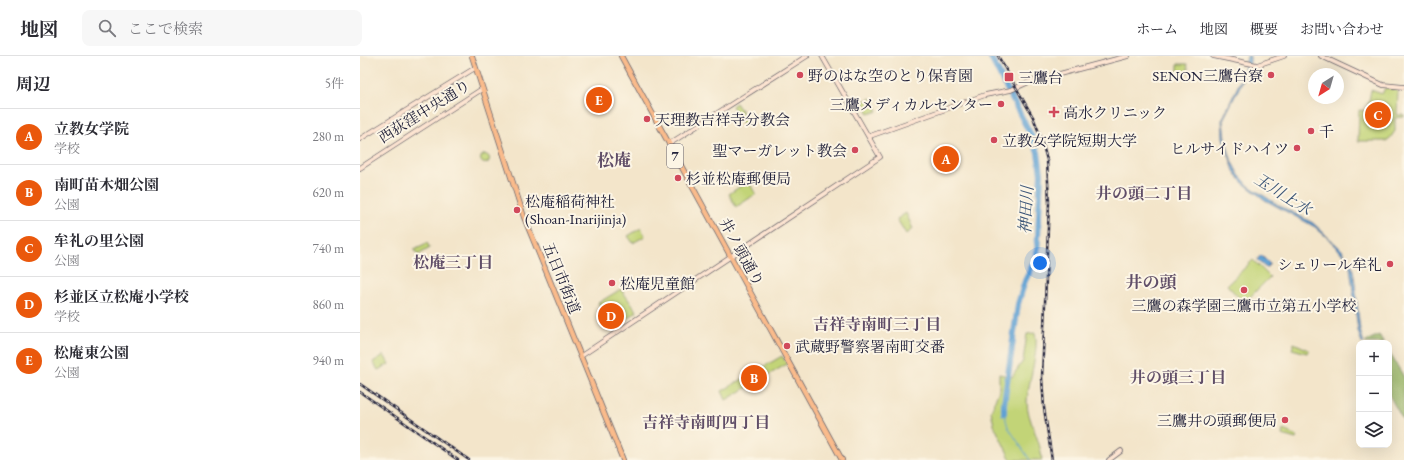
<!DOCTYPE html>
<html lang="ja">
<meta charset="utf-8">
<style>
:root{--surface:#fff;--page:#f7f7f7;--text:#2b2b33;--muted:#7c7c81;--line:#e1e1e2;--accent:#ea580c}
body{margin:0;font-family:"EB Garamond","Noto Serif JP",serif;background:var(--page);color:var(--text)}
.controls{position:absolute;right:12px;bottom:12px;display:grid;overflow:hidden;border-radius:8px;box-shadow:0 4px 16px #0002}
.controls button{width:36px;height:36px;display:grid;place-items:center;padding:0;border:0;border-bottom:1px solid var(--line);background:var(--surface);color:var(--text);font:20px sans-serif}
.compass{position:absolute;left:948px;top:12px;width:36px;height:36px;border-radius:50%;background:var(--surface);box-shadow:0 4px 16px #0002;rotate:217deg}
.you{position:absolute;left:680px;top:207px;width:14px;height:14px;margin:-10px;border:3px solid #fff;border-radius:50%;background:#1a73e8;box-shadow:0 0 0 6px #1a73e833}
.badge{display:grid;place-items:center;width:26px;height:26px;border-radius:50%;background:var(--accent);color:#fff;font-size:13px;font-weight:700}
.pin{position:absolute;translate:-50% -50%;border:2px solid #fff;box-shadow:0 1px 4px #0006}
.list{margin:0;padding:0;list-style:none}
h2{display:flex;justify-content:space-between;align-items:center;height:52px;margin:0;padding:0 16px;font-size:17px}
h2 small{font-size:13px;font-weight:400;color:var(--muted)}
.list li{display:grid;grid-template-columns:26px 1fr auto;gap:12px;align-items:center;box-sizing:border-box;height:56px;padding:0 16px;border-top:1px solid var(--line)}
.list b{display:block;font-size:15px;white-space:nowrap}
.list p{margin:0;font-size:13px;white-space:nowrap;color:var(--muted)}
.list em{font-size:13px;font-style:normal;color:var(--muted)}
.icon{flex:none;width:22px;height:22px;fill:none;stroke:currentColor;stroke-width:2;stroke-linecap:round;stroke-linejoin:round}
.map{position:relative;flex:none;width:1044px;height:404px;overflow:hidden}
header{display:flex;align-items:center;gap:24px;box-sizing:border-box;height:56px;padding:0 20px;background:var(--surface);border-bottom:1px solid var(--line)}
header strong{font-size:19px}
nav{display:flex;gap:22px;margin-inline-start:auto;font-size:14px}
.search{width:280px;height:36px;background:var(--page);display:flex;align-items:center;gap:10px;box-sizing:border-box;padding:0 14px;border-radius:8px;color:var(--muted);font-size:15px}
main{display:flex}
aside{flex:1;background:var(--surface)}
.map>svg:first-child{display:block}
.green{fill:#c2d477;stroke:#727b59}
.forest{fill:#99b668;stroke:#5e6c52}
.water{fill:#60a1d3;stroke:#416287}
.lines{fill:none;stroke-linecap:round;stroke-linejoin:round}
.stream{stroke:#60a1d3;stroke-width:1}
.river{stroke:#60a1d3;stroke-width:6}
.secondary-casing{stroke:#6b666d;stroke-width:5.5}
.primary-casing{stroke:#6b666d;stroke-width:6}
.secondary{stroke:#fde4d1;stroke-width:4}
.primary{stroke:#fabb8b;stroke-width:4.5}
.rail-casing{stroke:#22223b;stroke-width:2.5}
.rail{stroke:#fcf5e5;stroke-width:1;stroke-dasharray:3;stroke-linecap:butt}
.poi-dot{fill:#d1495b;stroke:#fcf5e5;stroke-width:1.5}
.labels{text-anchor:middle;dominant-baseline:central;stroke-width:4;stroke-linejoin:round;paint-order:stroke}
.shield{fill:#fcf5e5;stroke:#63616e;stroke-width:1}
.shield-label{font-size:14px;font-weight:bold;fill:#22223b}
.poi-label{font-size:15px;fill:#22223b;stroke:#fcf5e5;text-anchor:start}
.street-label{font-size:15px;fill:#22223b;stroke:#fcf5e5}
.neighbourhood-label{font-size:16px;font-weight:bold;fill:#604e68;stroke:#fcf5e5}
.water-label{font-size:16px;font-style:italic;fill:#3b5578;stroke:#fcf5e5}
.quarter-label{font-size:17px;font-weight:bold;fill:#604e68;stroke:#fcf5e5}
</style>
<header>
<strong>地図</strong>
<div class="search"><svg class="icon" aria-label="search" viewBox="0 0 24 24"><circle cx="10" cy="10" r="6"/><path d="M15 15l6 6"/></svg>ここで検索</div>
<nav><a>ホーム</a><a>地図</a><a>概要</a><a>お問い合わせ</a></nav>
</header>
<main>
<aside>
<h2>周辺<small>5件</small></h2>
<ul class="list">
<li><span class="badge">A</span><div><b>立教女学院</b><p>学校</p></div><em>280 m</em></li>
<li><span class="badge">B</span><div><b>南町苗木畑公園</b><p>公園</p></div><em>620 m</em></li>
<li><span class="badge">C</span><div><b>牟礼の里公園</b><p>公園</p></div><em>740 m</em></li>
<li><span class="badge">D</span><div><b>杉並区立松庵小学校</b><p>学校</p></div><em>860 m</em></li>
<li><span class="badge">E</span><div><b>松庵東公園</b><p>公園</p></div><em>940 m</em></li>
</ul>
</aside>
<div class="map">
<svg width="1044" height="404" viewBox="0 0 1044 404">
<rect width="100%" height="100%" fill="#fcf5e5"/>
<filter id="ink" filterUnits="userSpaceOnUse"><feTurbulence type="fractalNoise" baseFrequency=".025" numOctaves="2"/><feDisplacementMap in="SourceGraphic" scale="8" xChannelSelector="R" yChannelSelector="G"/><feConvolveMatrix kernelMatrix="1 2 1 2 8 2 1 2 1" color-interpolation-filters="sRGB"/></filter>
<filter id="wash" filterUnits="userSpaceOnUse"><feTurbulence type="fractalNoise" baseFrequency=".012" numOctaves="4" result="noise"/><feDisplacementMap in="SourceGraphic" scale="16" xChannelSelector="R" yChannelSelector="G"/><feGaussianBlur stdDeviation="0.9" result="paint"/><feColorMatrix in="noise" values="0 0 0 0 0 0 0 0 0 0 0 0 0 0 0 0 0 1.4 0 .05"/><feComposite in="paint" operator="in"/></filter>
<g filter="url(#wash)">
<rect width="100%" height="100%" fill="#f3e5ca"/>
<g class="green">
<path d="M 818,8 L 827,8 L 829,16 L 818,16 Z"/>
<path d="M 1025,32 L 1038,34 L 1037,59 L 1044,59 L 1044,61 L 1035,62 L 1035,75 L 1028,85 L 998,85 L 999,54 L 1007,55 L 1011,34 L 1022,38 Z"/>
<path d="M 242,35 L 248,45 L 236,53 L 230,44 Z"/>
<path d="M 512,42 L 518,55 L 509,58 L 503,45 Z"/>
<path d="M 376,47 L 389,66 L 384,69 L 372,50 Z"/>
<circle cx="125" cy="103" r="4.5"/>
<path d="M 388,125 L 396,138 L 376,151 L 369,138 Z"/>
<path d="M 546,157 L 553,173 L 546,178 L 537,163 Z"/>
<path d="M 281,172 L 285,180 L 273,187 L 268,180 Z"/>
<path d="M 67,187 L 70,192 L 58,199 L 54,193 Z"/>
<path d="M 893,204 L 910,221 L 884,247 L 867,229 Z"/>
<path d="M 261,233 L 277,256 L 254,271 L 238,247 Z"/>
<path d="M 675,277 C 680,293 668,326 667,345 C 667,365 681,383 682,404 L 651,404 L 634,369 L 631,355 L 639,334 L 639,318 L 652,321 L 663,305 L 667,278 Z"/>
<path d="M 934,287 L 949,294 L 947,297 L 932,293 Z"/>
<path d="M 24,299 L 29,308 L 18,314 L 13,306 Z"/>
<path d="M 422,300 L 427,308 L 366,344 L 362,335 Z"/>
<path d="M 923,374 L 937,380 L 936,383 L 922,379 Z"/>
</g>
<g class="forest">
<path d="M 1019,279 L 1024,287 L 1005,287 L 1006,285 Z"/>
<path d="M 1029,296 L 1044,321 L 1044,366 L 1029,339 Z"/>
</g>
<g class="water">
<path d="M 887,0 L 890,0 L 890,6 L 880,30 L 863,64 L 865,82 L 872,106 L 879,119 L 889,130 L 918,149 L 953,167 L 982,194 L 992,210 L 994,219 L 1000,274 L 1004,287 L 1002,287 L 998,275 L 990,211 L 985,201 L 971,185 L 955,171 L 905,144 L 882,126 L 874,115 L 863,82 L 862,64 L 883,19 Z"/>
<path d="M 901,199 L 910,208 L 906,212 L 897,204 Z"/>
</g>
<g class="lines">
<path class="stream" d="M 644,357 L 648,371 L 670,404"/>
<path class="river" d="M 630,0 L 672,81 L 678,96 L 681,118 L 677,200 L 665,225 L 658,248 L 644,348 L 644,357"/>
</g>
</g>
<g filter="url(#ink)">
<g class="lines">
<defs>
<g id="secondary">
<path d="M 853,0 L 897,9 L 924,0"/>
<path d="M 961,0 L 1023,29 L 1044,31"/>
<path d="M 510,82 L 510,80 L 625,39 L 651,34 L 669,26 L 768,0"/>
<path d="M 0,83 L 115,12"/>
<path d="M 309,88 L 447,0"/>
<path d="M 0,112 L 122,33"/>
<path d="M 221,300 L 520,101 L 462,0"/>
<path d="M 749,404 L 761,395"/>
</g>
<g id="primary">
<path d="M 112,0 L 164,161 L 263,404"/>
<path d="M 261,0 L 482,404"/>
</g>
</defs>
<use href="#secondary" class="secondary-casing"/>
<use href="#primary" class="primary-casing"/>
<use href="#secondary" class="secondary"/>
<use href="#primary" class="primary"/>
<defs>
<g id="rail">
<path d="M 638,0 L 673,61 L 680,79 L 687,104 L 689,147 L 682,322 L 684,352 L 692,404"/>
<path d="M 0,328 L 109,404"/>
<path d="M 0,336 L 98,404"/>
</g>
</defs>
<use href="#rail" class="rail-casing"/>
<use href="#rail" class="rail"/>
</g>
</g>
<g class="poi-dot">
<circle cx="440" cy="19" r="4"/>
<circle cx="911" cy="19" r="4"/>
<rect x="644" y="16" width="10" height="10" rx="2"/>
<circle cx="641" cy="48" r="4"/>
<path d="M692 50h4v4h4v4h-4v4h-4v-4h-4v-4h4z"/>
<circle cx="287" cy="63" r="4"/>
<circle cx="951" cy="75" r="4"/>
<circle cx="634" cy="84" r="4"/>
<circle cx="937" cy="92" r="4"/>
<circle cx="495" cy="94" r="4"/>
<circle cx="318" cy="122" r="4"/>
<circle cx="157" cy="154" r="4"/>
<circle cx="1030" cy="208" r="4"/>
<circle cx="252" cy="227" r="4"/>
<circle cx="884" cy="234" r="4"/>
<circle cx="427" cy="290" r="4"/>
<circle cx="925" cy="364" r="4"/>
</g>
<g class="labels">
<rect class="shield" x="307" y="88" width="16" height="24" rx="3"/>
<g class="shield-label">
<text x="315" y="100">7</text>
</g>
<g class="poi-label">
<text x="448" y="19">野のはな空のとり保育園</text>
<text x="903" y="19" text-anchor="end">SENON三鷹台寮</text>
<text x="658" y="21">三鷹台</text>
<text x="633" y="48" text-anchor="end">三鷹メディカルセンター</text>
<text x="703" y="56">高水クリニック</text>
<text x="295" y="63">天理教吉祥寺分教会</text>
<text x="959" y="75">千</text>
<text x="642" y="84">立教女学院短期大学</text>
<text x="929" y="92" text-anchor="end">ヒルサイドハイツ</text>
<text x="487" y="94" text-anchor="end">聖マーガレット教会</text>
<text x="326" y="122">杉並松庵郵便局</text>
<text x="165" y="145">松庵稲荷神社<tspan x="165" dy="17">(Shoan-Inarijinja)</tspan></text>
<text x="1022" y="208" text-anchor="end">シェリール牟礼</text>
<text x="260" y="227">松庵児童館</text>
<text x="884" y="249" text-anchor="middle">三鷹の森学園三鷹市立第五小学校</text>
<text x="435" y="290">武蔵野警察署南町交番</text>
<text x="917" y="364" text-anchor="end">三鷹井の頭郵便局</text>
</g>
<g class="street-label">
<text transform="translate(64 55) rotate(-32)">西荻窪中央通り</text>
<text transform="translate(382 196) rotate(61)">井ノ頭通り</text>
<text transform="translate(202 222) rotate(68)">五日市街道</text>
</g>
<g class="neighbourhood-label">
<text x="784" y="137">井の頭二丁目</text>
<text x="93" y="206">松庵三丁目</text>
<text x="517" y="268">吉祥寺南町三丁目</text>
<text x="818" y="321">井の頭三丁目</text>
<text x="346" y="366">吉祥寺南町四丁目</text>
</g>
<g class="water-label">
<text transform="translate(923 138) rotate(32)">玉川上水</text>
<text transform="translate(666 154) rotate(-87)">神田川</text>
</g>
<g class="quarter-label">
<text x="254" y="104">松庵</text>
<text x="791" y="226">井の頭</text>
</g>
</g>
</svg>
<div class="controls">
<button>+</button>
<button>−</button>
<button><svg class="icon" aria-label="layers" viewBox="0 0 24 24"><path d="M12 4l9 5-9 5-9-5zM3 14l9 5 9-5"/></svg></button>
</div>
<svg class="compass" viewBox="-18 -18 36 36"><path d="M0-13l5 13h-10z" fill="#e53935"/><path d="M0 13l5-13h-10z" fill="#7c7c81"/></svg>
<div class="you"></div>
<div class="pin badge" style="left:586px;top:103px">A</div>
<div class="pin badge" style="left:394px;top:322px">B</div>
<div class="pin badge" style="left:1018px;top:59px">C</div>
<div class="pin badge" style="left:251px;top:260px">D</div>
<div class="pin badge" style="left:239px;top:44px">E</div>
</div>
</main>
